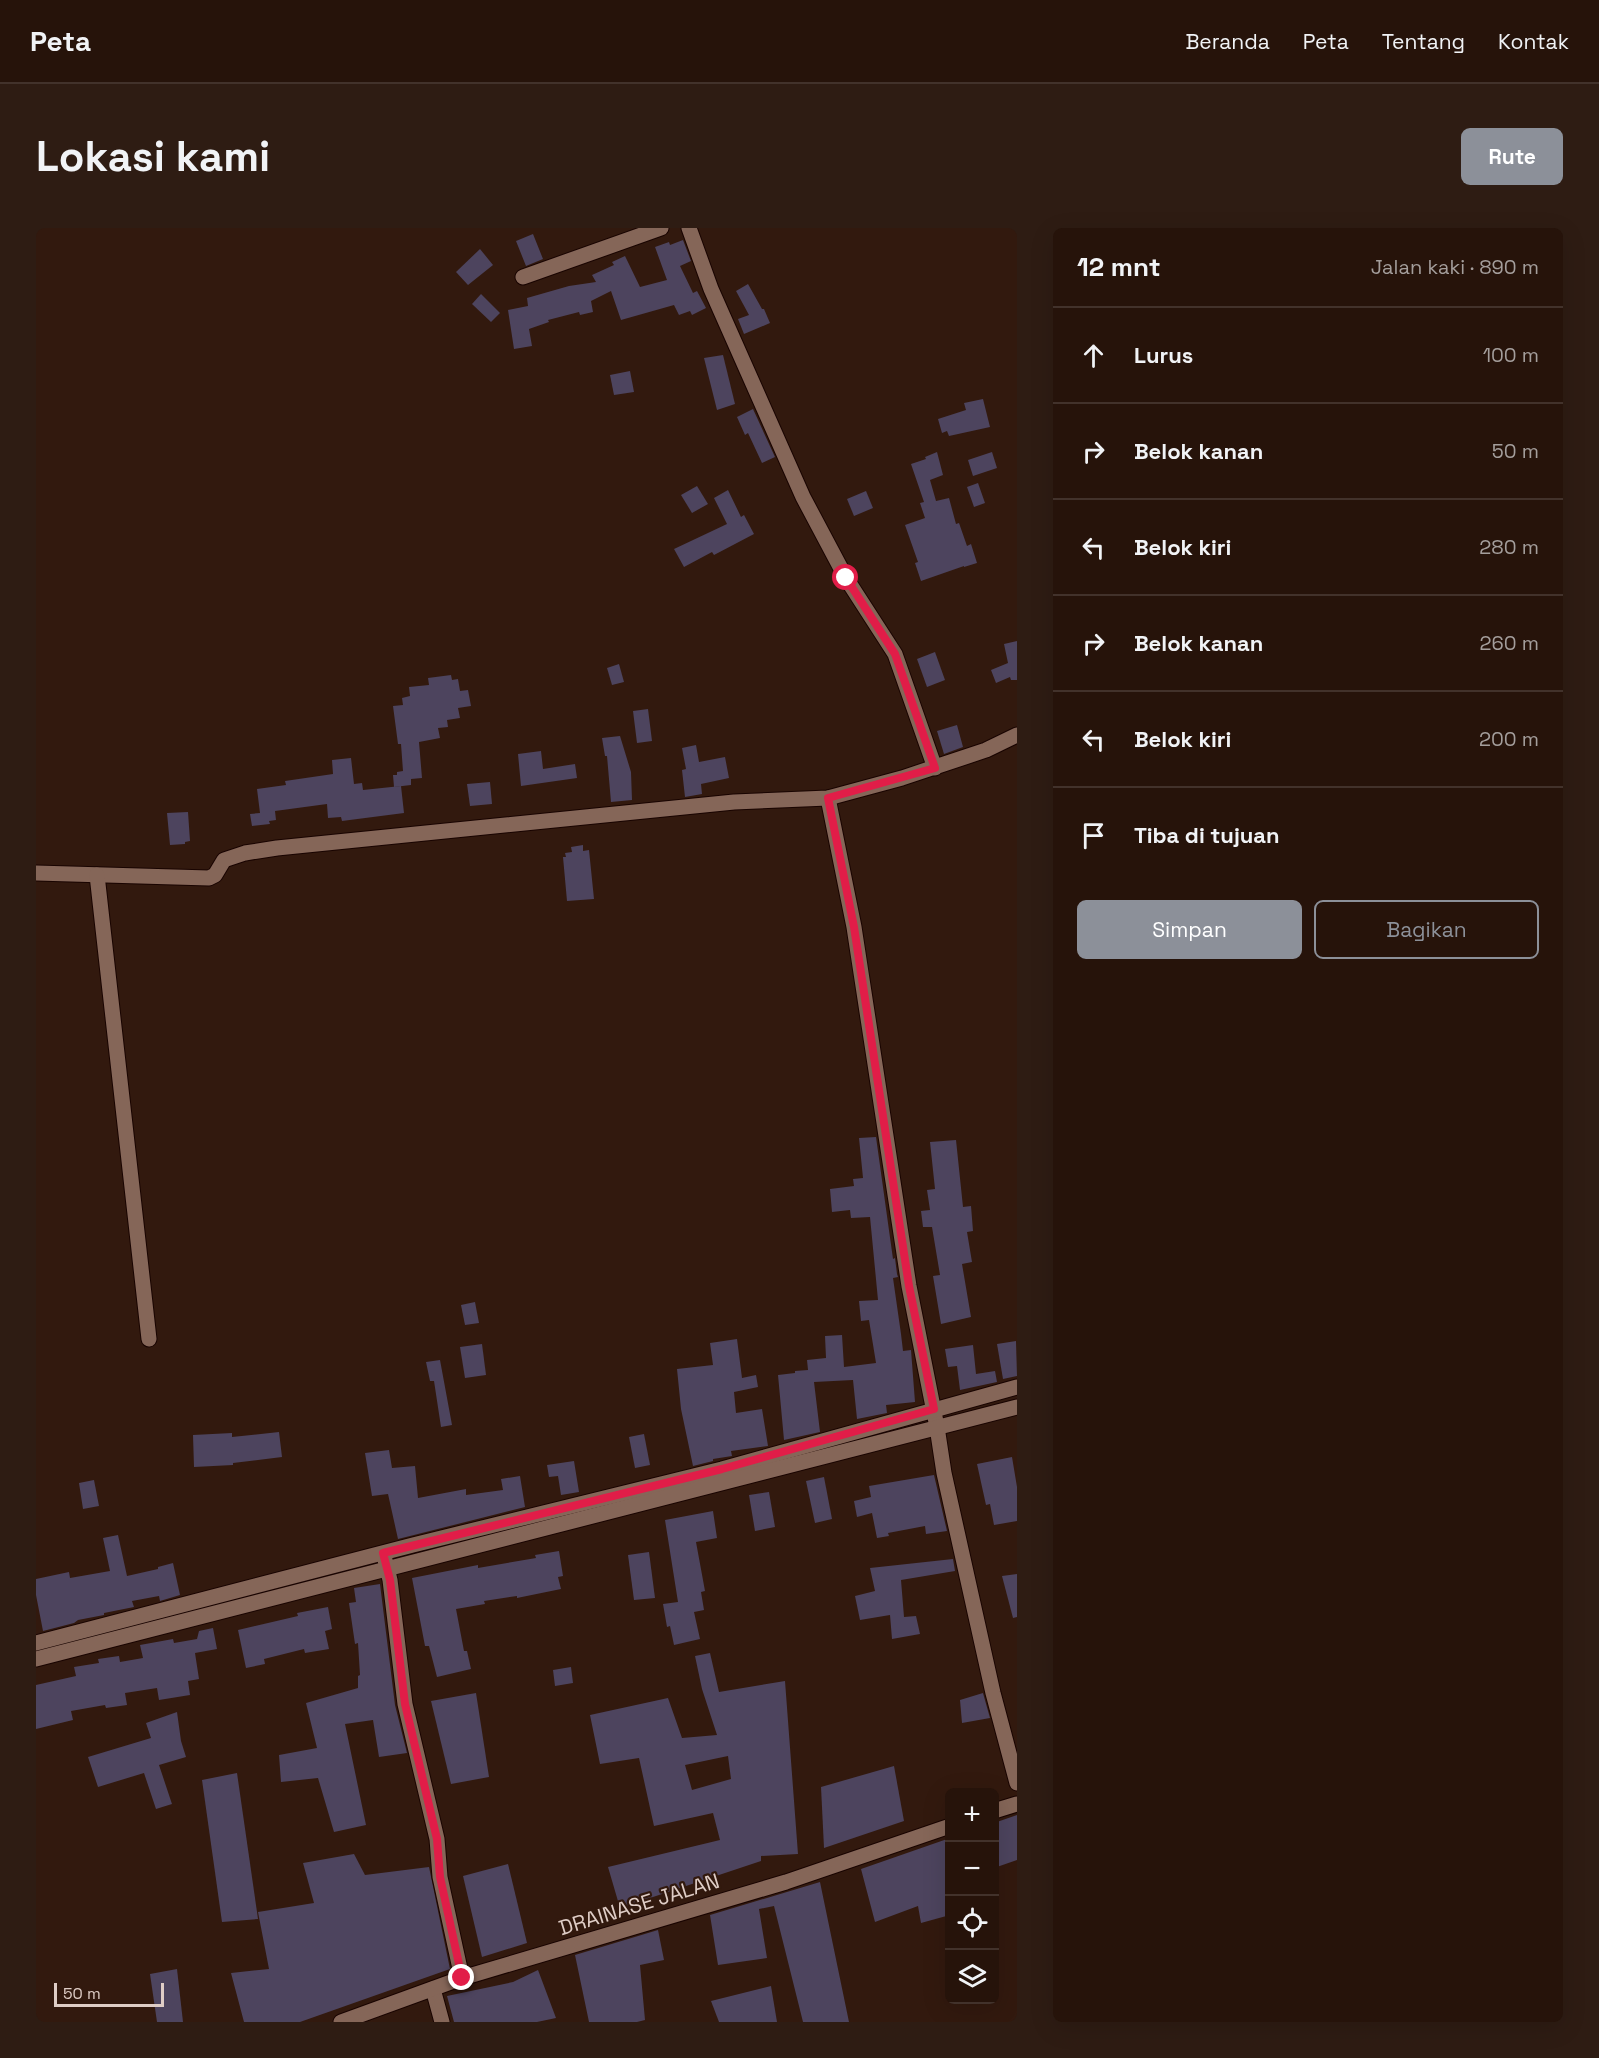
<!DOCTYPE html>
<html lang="id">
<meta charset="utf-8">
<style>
:root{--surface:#26130a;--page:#2e1c13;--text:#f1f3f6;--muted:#a49e9c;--line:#42322b;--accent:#8c9099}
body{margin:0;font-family:"Space Grotesk",sans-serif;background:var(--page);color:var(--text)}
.controls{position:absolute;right:18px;bottom:18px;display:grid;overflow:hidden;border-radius:9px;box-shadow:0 6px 24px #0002}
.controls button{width:54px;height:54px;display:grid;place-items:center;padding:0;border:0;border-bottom:2px solid var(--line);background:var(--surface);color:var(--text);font:30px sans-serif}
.scale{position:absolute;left:18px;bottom:15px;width:110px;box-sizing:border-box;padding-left:6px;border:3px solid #dfcdc6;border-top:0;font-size:16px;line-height:21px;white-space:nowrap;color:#dfcdc6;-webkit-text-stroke:4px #32190e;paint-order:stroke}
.stop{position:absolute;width:18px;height:18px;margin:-14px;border:4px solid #e11d48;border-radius:50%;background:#fff}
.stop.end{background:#e11d48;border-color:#fff;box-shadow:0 2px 6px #0008}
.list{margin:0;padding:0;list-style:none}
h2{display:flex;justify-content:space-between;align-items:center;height:78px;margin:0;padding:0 24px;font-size:26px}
h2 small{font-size:20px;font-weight:400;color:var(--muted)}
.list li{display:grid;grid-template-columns:39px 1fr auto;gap:18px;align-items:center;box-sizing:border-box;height:96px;padding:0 24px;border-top:2px solid var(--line)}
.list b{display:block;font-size:22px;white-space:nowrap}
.list em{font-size:20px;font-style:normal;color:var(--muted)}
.actions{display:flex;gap:12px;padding:18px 24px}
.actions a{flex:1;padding:14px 0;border:2px solid var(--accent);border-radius:9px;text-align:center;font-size:21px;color:var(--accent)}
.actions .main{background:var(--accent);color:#fff}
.icon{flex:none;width:33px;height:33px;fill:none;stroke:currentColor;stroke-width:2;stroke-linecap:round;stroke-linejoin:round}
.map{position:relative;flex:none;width:981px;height:1794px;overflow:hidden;border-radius:9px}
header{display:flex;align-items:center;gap:36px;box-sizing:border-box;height:84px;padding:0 30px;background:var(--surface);border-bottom:2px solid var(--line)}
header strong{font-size:28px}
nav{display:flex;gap:33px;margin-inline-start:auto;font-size:21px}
.intro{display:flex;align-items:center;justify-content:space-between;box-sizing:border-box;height:144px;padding:0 36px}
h1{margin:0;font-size:42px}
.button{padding:15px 27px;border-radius:9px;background:var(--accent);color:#fff;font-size:21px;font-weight:700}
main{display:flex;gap:36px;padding:0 36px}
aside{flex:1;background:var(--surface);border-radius:9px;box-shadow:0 6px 24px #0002}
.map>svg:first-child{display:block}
.building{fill:#4d445e;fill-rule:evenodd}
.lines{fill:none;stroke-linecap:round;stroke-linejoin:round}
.minor-casing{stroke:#190400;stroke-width:17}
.minor{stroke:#856658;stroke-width:15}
.route{stroke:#e11d48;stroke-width:8}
.labels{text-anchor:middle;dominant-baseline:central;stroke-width:4.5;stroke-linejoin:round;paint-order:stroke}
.street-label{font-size:21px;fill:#dfcdc6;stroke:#32190e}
</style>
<header>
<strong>Peta</strong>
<nav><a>Beranda</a><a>Peta</a><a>Tentang</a><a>Kontak</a></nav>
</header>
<div class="intro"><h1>Lokasi kami</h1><a class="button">Rute</a></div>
<main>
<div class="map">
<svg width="981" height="1794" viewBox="0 0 981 1794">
<rect width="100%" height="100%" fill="#32190e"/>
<g class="building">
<path d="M 497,6 L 507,31 L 490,38 L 480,13 Z"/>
<path d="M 647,12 L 655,33 L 644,38 L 657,65 L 661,63 L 670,80 L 656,87 L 654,83 L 643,87 L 638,77 L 585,92 L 575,63 L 555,73 L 557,84 L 544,87 L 543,84 L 512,92 L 513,94 L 493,101 L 496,118 L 478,121 L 472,82 L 492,78 L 491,70 L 533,58 L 560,54 L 556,47 L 578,37 L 576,34 L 589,28 L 604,59 L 631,52 L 619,19 L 633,14 L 634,17 Z"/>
<path d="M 444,21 L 457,37 L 432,57 L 420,44 Z"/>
<path d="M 712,56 L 726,81 L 728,81 L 734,95 L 708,106 L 702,91 L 713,87 L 700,63 Z"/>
<path d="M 445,66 L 464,85 L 455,94 L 436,76 Z"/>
<path d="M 687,127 L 699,176 L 681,182 L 668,130 Z"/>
<path d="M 594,143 L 598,164 L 578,167 L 574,147 Z"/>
<path d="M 947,171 L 954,199 L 913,208 L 911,203 L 906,205 L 902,191 L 930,182 L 928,175 Z"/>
<path d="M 717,181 L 739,229 L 726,235 L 712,205 L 709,207 L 701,189 Z"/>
<path d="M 901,224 L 907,247 L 894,252 L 900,273 L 913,270 L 920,296 L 923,295 L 931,318 L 935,316 L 941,335 L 928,339 L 928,338 L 885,353 L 879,335 L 882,334 L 869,297 L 889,290 L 884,275 L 888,274 L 875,236 L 890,231 L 889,229 Z"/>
<path d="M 956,224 L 961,240 L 937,248 L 932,232 Z"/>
<path d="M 942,255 L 949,275 L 938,279 L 931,259 Z"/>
<path d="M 661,258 L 672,276 L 656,285 L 645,267 Z"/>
<path d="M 692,262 L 705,289 L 708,287 L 718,306 L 678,327 L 676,324 L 648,339 L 638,321 L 691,296 L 678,270 Z"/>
<path d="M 830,263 L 837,280 L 818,288 L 811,271 Z"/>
<path d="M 981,413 L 981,452 L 975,452 L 974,449 L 960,455 L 955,442 L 972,435 L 968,416 Z"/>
<path d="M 899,424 L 909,452 L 891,459 L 881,431 Z"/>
<path d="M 583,436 L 588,454 L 576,457 L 571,440 Z"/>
<path d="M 415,447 L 416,452 L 422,451 L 424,463 L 432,462 L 435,478 L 422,480 L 424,490 L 411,492 L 412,499 L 402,500 L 404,510 L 383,514 L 386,550 L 375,551 L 375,557 L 358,559 L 357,547 L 361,547 L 361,544 L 367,543 L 365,516 L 362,516 L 357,478 L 367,477 L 366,470 L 374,468 L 373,459 L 393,457 L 392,450 Z"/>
<path d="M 612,481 L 616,513 L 601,515 L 597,483 Z"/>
<path d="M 921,497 L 927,519 L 908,526 L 901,503 Z"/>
<path d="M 584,508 L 595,544 L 596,572 L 575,574 L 571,528 L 569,528 L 566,510 Z"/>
<path d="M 660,517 L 663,534 L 689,529 L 693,550 L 665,556 L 666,566 L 649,569 L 646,542 L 650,541 L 646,520 Z"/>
<path d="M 505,523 L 507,541 L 539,536 L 541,550 L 485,558 L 482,526 Z"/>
<path d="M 315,530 L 318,556 L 326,555 L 327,562 L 365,558 L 368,585 L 306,593 L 305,589 L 292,590 L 291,576 L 239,583 L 240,592 L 233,593 L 234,596 L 216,598 L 214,586 L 224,585 L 221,561 L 250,557 L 249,553 L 297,546 L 296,532 Z"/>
<path d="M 454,554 L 456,576 L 434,578 L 431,556 Z"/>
<path d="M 152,584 L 154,613 L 149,614 L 149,616 L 134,617 L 131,585 Z"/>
<path d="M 547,617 L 547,623 L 553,622 L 558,671 L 531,673 L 527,629 L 530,629 L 529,625 L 536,624 L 535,619 Z"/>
<path d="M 840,909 L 857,1031 L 859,1030 L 861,1046 L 862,1049 L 857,1050 L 865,1106 L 867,1123 L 875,1122 L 879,1174 L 850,1177 L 851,1185 L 821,1191 L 817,1152 L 778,1154 L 784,1204 L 748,1212 L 742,1147 L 759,1145 L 759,1143 L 772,1142 L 771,1132 L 790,1130 L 789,1108 L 806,1107 L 808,1139 L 840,1135 L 833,1092 L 825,1093 L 823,1073 L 842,1072 L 834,989 L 815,990 L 814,982 L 796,984 L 794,961 L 818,958 L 817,951 L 827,950 L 823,910 Z"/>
<path d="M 920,912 L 927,979 L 935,978 L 937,1003 L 931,1004 L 936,1034 L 926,1036 L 935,1089 L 905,1096 L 897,1048 L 904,1047 L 896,999 L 887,999 L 885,983 L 894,982 L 891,962 L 899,961 L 894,914 Z"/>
<path d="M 439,1074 L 443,1095 L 429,1097 L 425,1077 Z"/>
<path d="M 701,1111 L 706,1150 L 720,1147 L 722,1159 L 698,1164 L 700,1185 L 726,1181 L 732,1218 L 695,1223 L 696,1228 L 677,1231 L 677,1233 L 657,1238 L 645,1181 L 641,1141 L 677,1137 L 674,1115 Z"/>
<path d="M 980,1113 L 981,1148 L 967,1151 L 961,1116 Z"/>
<path d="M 446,1116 L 450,1147 L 429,1150 L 424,1119 Z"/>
<path d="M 937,1117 L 940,1146 L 959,1143 L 961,1154 L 924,1162 L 921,1138 L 912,1139 L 909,1121 Z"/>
<path d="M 404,1132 L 416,1197 L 405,1199 L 398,1153 L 394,1153 L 390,1134 Z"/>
<path d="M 243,1204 L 246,1229 L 197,1235 L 197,1237 L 158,1239 L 157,1207 L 196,1205 L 196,1209 Z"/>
<path d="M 608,1206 L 614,1237 L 599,1240 L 593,1209 Z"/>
<path d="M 353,1222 L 356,1240 L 379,1238 L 382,1270 L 430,1261 L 430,1267 L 467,1262 L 465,1251 L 484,1248 L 489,1279 L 362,1311 L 352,1266 L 336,1268 L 329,1225 Z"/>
<path d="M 976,1229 L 981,1259 L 981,1293 L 958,1297 L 954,1276 L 950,1277 L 941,1236 Z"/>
<path d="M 538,1233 L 543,1264 L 525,1267 L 522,1248 L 513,1249 L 511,1237 Z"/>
<path d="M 898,1247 L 911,1303 L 890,1306 L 889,1298 L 852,1305 L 853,1308 L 841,1310 L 836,1285 L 821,1289 L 818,1273 L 835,1269 L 833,1258 Z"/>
<path d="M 788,1249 L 796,1291 L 779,1295 L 770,1253 Z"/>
<path d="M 58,1252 L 63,1278 L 47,1281 L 43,1255 Z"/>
<path d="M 733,1264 L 739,1299 L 719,1303 L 713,1267 Z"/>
<path d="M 677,1283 L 681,1310 L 660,1314 L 669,1363 L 665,1364 L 668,1382 L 658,1384 L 664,1411 L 638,1417 L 634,1398 L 631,1399 L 627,1376 L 642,1374 L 629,1292 Z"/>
<path d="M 82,1307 L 91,1348 L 122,1341 L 122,1339 L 137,1335 L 144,1367 L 124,1373 L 123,1368 L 96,1373 L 98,1379 L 68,1385 L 68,1387 L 42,1392 L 38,1395 L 7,1403 L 0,1367 L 0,1351 L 33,1344 L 34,1350 L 74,1343 L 67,1310 Z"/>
<path d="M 523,1323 L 527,1348 L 522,1349 L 525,1361 L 481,1370 L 481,1368 L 448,1373 L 449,1376 L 420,1381 L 428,1423 L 431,1423 L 435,1441 L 401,1449 L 393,1418 L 389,1418 L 376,1350 L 442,1337 L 442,1340 L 500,1330 L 499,1327 Z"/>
<path d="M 613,1324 L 619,1370 L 598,1372 L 592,1327 Z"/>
<path d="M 917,1331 L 919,1343 L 865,1352 L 868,1389 L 880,1388 L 884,1406 L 856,1411 L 854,1387 L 824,1392 L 819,1368 L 839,1363 L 834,1340 Z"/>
<path d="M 981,1346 L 981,1389 L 977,1390 L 966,1348 Z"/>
<path d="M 344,1356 L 359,1477 L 371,1525 L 343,1529 L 337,1492 L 309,1496 L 330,1597 L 298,1604 L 282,1550 L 245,1554 L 243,1527 L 281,1520 L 270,1475 L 322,1460 L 322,1448 L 324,1447 L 322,1415 L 319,1416 L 313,1375 L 320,1374 L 318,1360 Z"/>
<path d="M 292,1379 L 296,1401 L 289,1403 L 293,1421 L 269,1425 L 268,1421 L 228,1431 L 229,1436 L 210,1440 L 202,1402 L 262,1388 L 261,1385 Z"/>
<path d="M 177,1400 L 181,1421 L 159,1425 L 163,1451 L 152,1453 L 154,1467 L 123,1472 L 121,1460 L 89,1465 L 91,1477 L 70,1480 L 69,1477 L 35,1483 L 37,1492 L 0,1501 L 0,1457 L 40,1448 L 38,1439 L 63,1435 L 62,1431 L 83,1428 L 84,1434 L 107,1430 L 104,1417 L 137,1411 L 138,1415 L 161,1411 L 163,1403 Z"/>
<path d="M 674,1425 L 683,1464 L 749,1453 L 762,1626 L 725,1628 L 725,1633 L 584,1680 L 572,1639 L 684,1612 L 677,1585 L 618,1598 L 603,1530 L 564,1536 L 554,1487 L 632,1470 L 646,1510 L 681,1507 L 666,1461 L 659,1428 ZM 692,1528 L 695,1551 L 656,1562 L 649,1537 Z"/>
<path d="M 535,1439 L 537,1455 L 519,1458 L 517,1442 Z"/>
<path d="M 440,1465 L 453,1549 L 415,1556 L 395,1473 Z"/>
<path d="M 947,1465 L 954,1490 L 926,1495 L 924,1472 Z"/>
<path d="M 141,1484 L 145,1513 L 150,1529 L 123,1537 L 136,1576 L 120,1581 L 108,1545 L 62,1559 L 52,1529 L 115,1510 L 110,1495 Z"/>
<path d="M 858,1538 L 868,1593 L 788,1620 L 785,1559 Z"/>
<path d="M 201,1545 L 222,1691 L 186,1694 L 166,1552 Z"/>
<path d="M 981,1587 L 981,1632 L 958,1640 L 958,1595 Z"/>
<path d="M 914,1610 L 914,1687 L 885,1695 L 882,1678 L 839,1694 L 825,1641 Z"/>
<path d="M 318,1626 L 329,1647 L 393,1639 L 414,1741 L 264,1794 L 208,1794 L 195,1745 L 233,1741 L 222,1684 L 278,1675 L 267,1635 Z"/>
<path d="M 472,1636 L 491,1715 L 446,1729 L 427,1648 Z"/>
<path d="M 784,1654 L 813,1794 L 767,1794 L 738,1678 L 723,1681 L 731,1730 L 682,1737 L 674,1687 Z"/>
<path d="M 622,1702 L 628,1732 L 604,1737 L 609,1792 L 601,1794 L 553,1794 L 539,1727 Z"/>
<path d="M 141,1741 L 147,1794 L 121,1794 L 114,1746 Z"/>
<path d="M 502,1742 L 520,1790 L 501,1794 L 418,1794 L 411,1768 L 477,1754 Z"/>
<path d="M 735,1758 L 741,1794 L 683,1794 L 675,1773 Z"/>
</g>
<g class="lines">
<defs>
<g id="minor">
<path d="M 653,0 L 675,61 L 767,269 L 810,350 L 859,426 L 899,540"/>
<path d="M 487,49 L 625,0"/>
<path d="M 792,570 L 818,699 L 873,1058 L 901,1199 L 908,1245 L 957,1465 L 981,1555"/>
<path d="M 0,645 L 173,650 L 179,647 L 188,632 L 209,625 L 241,620 L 698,574 L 792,570 L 866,550 L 950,522 L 981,507"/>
<path d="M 61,647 L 113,1111"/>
<path d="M 349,1332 L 354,1352 L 369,1476 L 401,1611 L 404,1649 L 426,1750"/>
<path d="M 0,1415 L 377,1317 L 686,1241 L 981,1159"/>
<path d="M 0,1431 L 981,1179"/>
<path d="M 958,1583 L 981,1576"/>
<path d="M 397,1761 L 406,1794"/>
<path d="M 305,1794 L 426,1750 L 750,1654 L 914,1598"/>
</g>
</defs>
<use href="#minor" class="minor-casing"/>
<use href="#minor" class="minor"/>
</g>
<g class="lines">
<path class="route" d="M 426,1750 L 404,1649 L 401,1611 L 369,1476 L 354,1352 L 347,1325 L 686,1241 L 898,1181 L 873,1058 L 818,699 L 792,570 L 899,540 L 859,426 L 810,350"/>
</g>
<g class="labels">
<g class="street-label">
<text transform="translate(603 1676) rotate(-17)">DRAINASE JALAN</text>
</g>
</g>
</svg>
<div class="controls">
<button>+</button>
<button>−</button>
<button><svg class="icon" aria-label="locate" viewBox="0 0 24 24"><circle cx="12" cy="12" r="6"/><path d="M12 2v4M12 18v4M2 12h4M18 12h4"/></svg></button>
<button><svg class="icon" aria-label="layers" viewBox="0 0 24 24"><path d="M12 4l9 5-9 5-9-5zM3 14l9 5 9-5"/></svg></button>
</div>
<div class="scale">50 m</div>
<div class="stop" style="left:810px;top:350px"></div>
<div class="stop end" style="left:426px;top:1750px"></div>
</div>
<aside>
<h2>12 mnt<small>Jalan kaki · 890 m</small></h2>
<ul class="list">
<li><svg class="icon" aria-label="ahead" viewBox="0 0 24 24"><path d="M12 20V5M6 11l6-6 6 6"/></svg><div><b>Lurus</b></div><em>100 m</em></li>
<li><svg class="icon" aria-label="right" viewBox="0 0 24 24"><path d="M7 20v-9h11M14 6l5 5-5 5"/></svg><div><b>Belok kanan</b></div><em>50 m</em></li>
<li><svg class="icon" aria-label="left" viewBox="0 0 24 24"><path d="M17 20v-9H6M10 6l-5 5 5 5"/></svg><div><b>Belok kiri</b></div><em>280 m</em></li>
<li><svg class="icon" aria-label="right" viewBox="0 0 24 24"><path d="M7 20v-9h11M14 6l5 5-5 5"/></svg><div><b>Belok kanan</b></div><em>260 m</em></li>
<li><svg class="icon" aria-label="left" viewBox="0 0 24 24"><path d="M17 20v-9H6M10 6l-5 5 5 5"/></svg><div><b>Belok kiri</b></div><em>200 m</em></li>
<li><svg class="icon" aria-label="arrive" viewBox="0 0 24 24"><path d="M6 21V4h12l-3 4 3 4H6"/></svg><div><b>Tiba di tujuan</b></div></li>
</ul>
<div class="actions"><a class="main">Simpan</a><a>Bagikan</a></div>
</aside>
</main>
